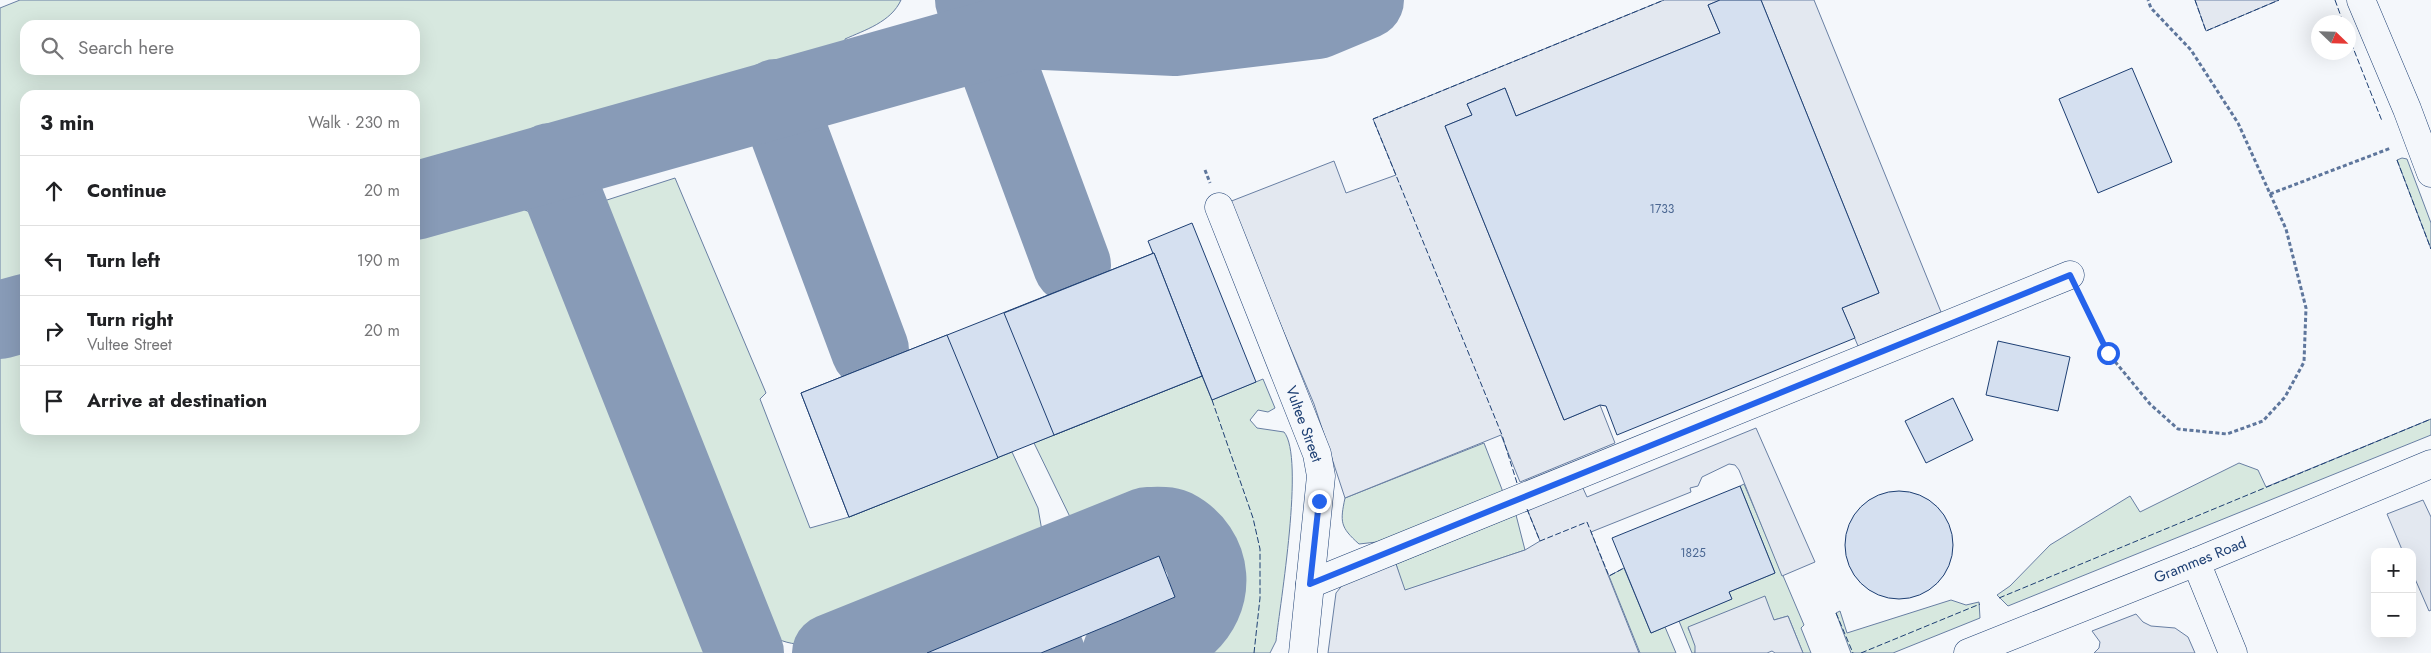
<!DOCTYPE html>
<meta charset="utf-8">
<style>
:root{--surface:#fff;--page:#f2f2f2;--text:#202124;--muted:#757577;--line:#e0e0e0}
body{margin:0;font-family:Jost,sans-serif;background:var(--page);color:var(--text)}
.controls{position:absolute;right:15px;bottom:15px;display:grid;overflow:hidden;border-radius:10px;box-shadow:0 5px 20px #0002}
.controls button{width:45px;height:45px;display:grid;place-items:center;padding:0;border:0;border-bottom:1px solid var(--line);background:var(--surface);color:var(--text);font:25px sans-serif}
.compass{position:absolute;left:2311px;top:15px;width:45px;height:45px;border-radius:50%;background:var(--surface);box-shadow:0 5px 20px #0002;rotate:113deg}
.stop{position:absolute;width:15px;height:15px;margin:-11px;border:4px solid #2563eb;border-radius:50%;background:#fff}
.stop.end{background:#2563eb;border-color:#fff;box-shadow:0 1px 5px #0008}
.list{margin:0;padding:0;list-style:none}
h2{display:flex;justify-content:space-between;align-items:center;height:65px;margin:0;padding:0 20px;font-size:21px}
h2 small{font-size:16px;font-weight:400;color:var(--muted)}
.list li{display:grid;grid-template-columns:32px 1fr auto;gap:15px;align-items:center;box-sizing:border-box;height:70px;padding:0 20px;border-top:1px solid var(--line)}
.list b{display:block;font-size:19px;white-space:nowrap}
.list p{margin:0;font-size:16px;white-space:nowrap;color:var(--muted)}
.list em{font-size:16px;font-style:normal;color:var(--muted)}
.icon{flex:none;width:28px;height:28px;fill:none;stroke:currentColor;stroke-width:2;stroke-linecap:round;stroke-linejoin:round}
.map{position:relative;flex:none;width:2431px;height:653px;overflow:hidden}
.search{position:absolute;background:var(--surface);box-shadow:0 5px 20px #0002;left:20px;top:20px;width:400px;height:55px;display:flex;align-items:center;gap:12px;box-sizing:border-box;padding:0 18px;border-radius:15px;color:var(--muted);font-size:19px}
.panel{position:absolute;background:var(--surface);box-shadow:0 5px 20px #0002;left:20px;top:90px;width:400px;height:345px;border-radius:15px}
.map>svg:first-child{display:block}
.green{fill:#d7e8df;stroke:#687fa3;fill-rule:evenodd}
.parking{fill:#e3e8f0;stroke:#687fa3}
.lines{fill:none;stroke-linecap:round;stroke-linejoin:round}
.taxiway{stroke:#889bb7;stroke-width:78}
.building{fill:#d5e0f0;stroke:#1d3f73}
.minor-casing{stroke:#1d3f73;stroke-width:29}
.path{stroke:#5e769c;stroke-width:3;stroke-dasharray:4 2.5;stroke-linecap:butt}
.minor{stroke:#f4f7fb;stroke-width:28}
.fence{stroke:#1d3f73;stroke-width:1;stroke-dasharray:6 2.5;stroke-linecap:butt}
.route{stroke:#2563eb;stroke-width:6}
.labels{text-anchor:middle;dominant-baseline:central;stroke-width:4;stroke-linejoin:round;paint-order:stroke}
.number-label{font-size:12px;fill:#4b6792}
.street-label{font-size:15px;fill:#1d3f73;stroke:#f4f7fb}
</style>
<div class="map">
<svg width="2431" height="653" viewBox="0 0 2431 653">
<rect width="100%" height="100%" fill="#f4f7fb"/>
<g class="green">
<path d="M 20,0 L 901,0 C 891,22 865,30 845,39 L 846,48 L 582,117 L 578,120 L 579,126 L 415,173 L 415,95 L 25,95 L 25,285 L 0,292 L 0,8 ZM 25,25 L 415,25 L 415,70 L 25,70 Z"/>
<path d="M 2402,158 L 2407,159 L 2431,223 L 2431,249 L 2397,160 Z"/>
<path d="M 675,178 L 766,393 L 760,399 L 810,528 L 849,517 L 1012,452 L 1038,508 L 1046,554 L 821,646 C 781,644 773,642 747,611 L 597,237 C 594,220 593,212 607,200 Z"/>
<path d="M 503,201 L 542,217 L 553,232 L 570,268 L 722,653 L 0,653 L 0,346 L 25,339 L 25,430 L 415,430 L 415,226 Z"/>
<path d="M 1202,376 L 1212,400 L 1263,379 L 1275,408 L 1268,412 L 1258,410 L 1250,420 L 1257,428 L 1284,432 C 1305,457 1280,604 1276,641 L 1270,653 L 1157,653 C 1170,648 1185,644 1196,637 C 1254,600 1213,544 1194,496 L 1073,543 L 1072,521 L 1034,443 Z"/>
<path d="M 2431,419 L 2431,435 L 2008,606 L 1997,595 L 2010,586 L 2050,545 L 2130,496 L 2140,512 L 2239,463 L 2258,470 L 2266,487 Z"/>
<path d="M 1484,443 L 1503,492 L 1377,542 L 1359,544 C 1340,527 1340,522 1345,498 Z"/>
<path d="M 1744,484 L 1804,625 L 1801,628 L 1811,653 L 1803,653 L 1788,616 L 1774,620 L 1688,628 L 1696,646 L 1695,653 L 1692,653 L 1679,621 L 1731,599 L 1729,592 L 1775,573 L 1740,486 Z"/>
<path d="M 1516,515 L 1525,550 L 1404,591 L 1396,564 Z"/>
<path d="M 1624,568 L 1651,633 L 1665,627 L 1676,653 L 1640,653 L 1609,576 Z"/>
<path d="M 1951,600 L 1966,605 L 1979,602 L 1980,618 L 1893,653 L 1851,653 L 1836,613 L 1840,611 L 1847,633 Z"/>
</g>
<g class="parking">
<path d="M 1664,0 L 1720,0 L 1708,5 L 1720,33 L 1516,116 L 1505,88 L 1467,104 L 1472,115 L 1445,126 L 1564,420 L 1600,405 L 1615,443 L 1520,482 L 1501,435 L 1345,498 L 1314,404 L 1229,202 L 1334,161 L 1346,193 L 1396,175 L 1373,119 Z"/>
<path d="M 1761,0 L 1814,0 L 1941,312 L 1858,346 L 1842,308 L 1879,293 Z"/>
<path d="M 2195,0 L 2279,0 L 2206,31 Z"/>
<path d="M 1756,428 L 1815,562 L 1782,576 L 1739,470 L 1735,465 L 1729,464 L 1702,477 L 1698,486 L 1690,488 L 1691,492 L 1591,532 L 1639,653 L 1328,653 L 1336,593 L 1344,583 L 1396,564 L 1405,590 L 1525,550 L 1540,541 L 1527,509 L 1582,486 L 1587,497 Z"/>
<path d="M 2423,500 L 2431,517 L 2431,610 L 2429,611 L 2412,572 L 2412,552 L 2403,552 L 2387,514 Z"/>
<path d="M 1765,596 L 1774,620 L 1788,616 L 1803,653 L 1775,653 L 1772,651 L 1767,653 L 1695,653 L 1695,646 L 1688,627 Z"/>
<path d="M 2136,614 L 2143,622 L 2151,626 L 2175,628 L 2188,637 L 2195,653 L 2094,653 L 2099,648 L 2100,642 L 2092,631 Z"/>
</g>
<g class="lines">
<g class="taxiway">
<path d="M 974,0 L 1072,265"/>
<path d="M 776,98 L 870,350"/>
<path d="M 550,162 L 745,653"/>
<path d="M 415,201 L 1023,30 L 1175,37 L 1317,20 L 1365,0"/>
<path d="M 0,320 L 25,313"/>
<path d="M 1045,651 L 1046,653"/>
<path d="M 831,653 L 1147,526 C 1155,526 1167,525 1174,528 C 1215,549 1219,601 1182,629 C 1170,638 1137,647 1121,653"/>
</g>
</g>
<g class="building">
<path d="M 1720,0 L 1761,0 L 1879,293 L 1842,308 L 1855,338 L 1617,435 L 1606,406 L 1600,405 L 1564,420 L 1445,126 L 1472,115 L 1467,104 L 1505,88 L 1516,116 L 1720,33 L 1708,5 Z"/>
<path d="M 2132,68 L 2172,162 L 2098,193 L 2059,99 Z"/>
<path d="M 1192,223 L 1256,382 L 1212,400 L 1148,241 Z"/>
<path d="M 1154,253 L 1202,376 L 849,517 L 801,393 Z"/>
<path d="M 1154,253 L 1202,376 L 1054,435 L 1004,313 Z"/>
<path d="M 947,335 L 998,458 L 849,517 L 801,393 Z"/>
<path d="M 1998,341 L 2070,357 L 2058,411 L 1986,395 Z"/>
<path d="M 1953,398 L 1973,440 L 1926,463 L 1905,421 Z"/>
<path d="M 1740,486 L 1775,573 L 1729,592 L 1732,599 L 1651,633 L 1612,538 Z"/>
<circle cx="1899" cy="545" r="54"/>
<path d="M 1159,556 L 1175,597 L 1119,621 L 1041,653 L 927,653 Z"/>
</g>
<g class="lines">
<defs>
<g id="minor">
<path d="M 2361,0 L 2407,109 L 2431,173"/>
<path d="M 1219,207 L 1317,454 L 1321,476 L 1303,653"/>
<path d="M 2196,562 L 2233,653"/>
<path d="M 1310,584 L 2070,275"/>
<path d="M 1968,653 L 2196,562 L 2431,464"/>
</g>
</defs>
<use href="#minor" class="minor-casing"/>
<g class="path">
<path d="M 1205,170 L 1210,183"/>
<path d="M 2270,194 L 2391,148"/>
<path d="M 2081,299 L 2108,353 L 2150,404 L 2178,429 L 2227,434 L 2263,421 L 2285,397 L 2304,362 L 2306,308 L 2286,229 L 2238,123 L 2191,50 L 2151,8 L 2148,0"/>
</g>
<use href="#minor" class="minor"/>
<g class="fence">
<path d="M 2195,0 L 2206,31 L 2279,0"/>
<path d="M 2335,0 L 2343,22"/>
<path d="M 2348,35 L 2382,121"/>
<path d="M 2397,160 L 2431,249"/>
<path d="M 1212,400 L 1253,518 L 1260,549 L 1260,598 L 1254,653"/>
<path d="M 1517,483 L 1502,435 L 1373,119 L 1664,0"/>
<path d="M 1527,509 L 1540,541 L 1587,522 L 1609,576 L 1624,568"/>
<path d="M 1999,598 L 2431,419"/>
<path d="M 1836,613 L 1853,653"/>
<path d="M 1861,653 L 1980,604"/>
</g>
</g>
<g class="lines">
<path class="route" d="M 1319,501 L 1310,584 L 2070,275 L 2108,353"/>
</g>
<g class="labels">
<g class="number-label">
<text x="1662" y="209">1733</text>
<text x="1693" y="553">1825</text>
</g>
<g class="street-label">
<text transform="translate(1304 424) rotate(70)">Vultee Street</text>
<text transform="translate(2200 560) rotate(-22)">Grammes Road</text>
</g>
</g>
</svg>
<div class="controls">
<button>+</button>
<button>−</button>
</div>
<svg class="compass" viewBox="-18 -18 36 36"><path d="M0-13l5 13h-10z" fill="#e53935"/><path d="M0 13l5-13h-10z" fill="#757577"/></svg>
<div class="stop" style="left:2108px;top:353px"></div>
<div class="stop end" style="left:1319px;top:501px"></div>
<div class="search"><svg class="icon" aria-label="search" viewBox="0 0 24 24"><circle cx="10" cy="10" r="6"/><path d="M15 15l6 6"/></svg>Search here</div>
<section class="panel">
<h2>3 min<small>Walk · 230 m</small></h2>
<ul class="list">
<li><svg class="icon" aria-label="ahead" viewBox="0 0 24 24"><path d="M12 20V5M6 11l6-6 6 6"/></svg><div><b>Continue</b></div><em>20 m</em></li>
<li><svg class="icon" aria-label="left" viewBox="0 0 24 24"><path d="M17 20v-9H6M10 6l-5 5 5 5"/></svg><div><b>Turn left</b></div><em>190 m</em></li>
<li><svg class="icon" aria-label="right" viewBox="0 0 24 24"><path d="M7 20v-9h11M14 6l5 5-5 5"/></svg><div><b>Turn right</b><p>Vultee Street</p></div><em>20 m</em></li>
<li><svg class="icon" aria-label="arrive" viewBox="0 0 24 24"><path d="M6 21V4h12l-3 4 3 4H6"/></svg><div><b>Arrive at destination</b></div></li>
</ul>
</section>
</div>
